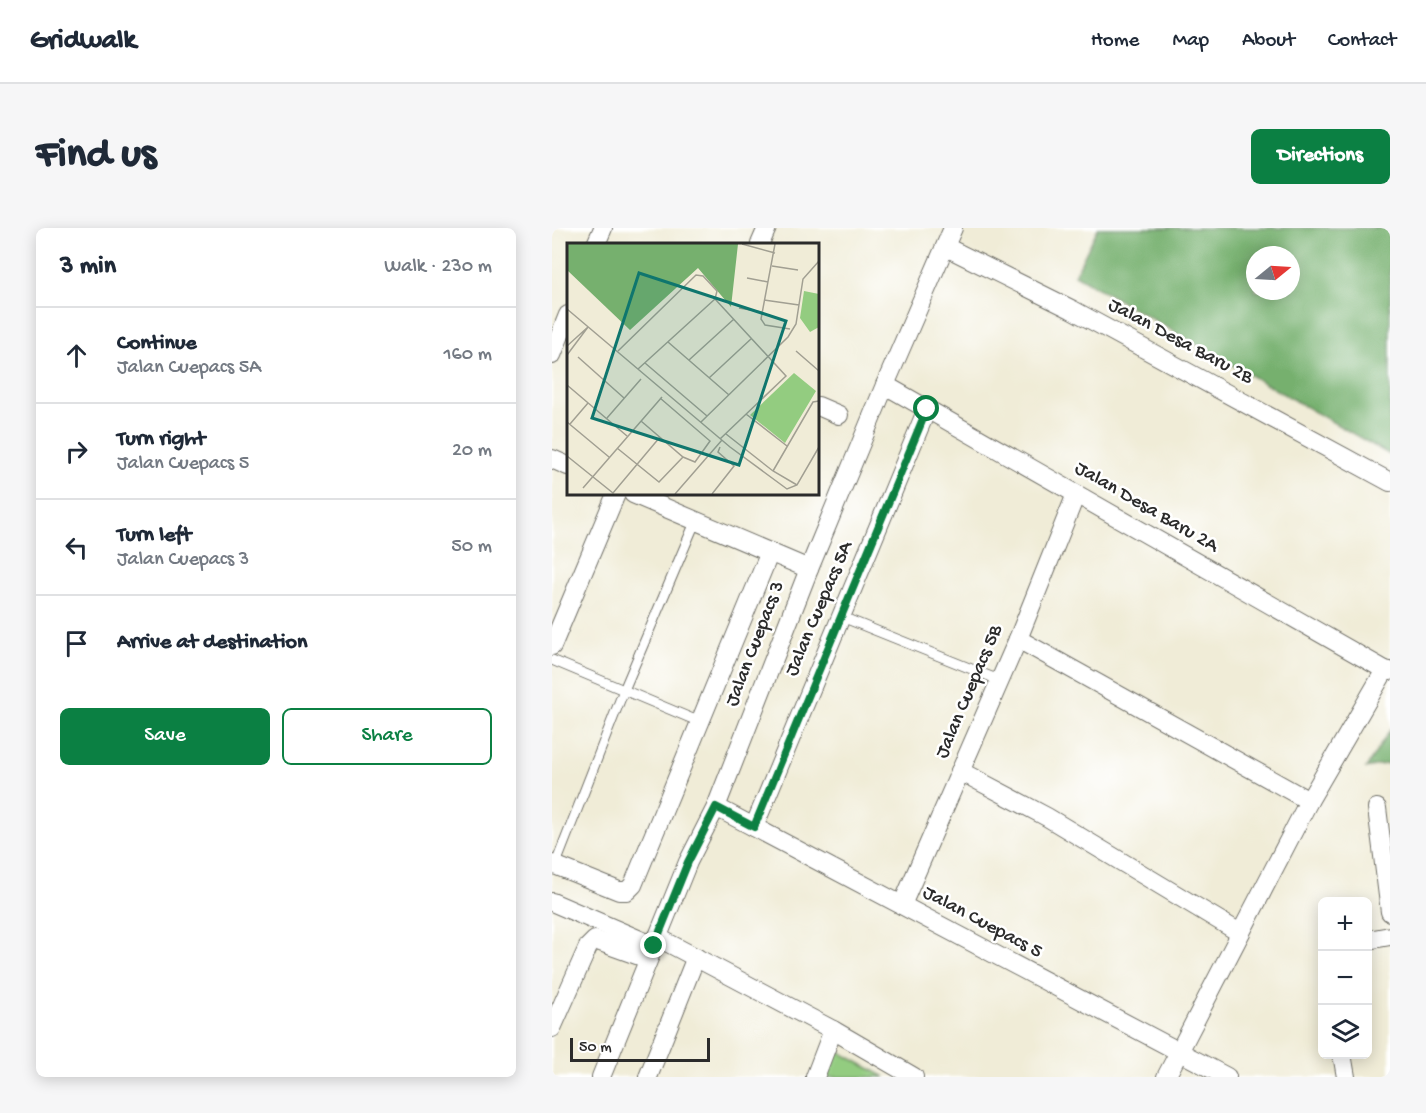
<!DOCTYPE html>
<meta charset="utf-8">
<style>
:root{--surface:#fff;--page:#f6f6f7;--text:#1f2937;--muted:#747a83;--line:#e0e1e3;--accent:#0b8043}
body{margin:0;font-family:"Gochi Hand",sans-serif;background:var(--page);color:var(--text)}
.controls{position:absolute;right:18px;bottom:18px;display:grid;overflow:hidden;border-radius:9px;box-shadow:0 3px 15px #0003}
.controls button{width:54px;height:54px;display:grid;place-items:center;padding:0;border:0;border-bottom:2px solid var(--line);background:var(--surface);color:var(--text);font:30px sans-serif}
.compass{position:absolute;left:694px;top:18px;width:54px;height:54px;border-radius:50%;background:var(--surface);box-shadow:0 3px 15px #0003;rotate:72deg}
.scale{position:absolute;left:18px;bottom:15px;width:140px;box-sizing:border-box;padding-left:6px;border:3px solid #2b2b2b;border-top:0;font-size:16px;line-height:21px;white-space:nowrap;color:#2b2b2b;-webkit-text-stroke:4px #fff;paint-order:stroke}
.stop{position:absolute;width:18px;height:18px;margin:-14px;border:4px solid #0b8043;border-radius:50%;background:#fff}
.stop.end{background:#0b8043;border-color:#fff;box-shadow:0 2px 6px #0008}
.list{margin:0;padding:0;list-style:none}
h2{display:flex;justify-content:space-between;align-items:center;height:78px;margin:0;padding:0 24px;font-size:26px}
h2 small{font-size:20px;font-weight:400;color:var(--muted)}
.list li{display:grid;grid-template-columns:39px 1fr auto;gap:18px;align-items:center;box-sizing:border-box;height:96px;padding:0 24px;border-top:2px solid var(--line)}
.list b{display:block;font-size:22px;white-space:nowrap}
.list p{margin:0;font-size:20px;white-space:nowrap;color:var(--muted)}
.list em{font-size:20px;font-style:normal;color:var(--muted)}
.actions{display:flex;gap:12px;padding:18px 24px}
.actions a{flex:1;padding:14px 0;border:2px solid var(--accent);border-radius:9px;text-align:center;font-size:21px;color:var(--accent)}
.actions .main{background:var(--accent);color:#fff}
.icon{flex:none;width:33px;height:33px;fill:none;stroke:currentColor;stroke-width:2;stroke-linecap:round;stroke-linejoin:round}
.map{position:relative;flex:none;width:838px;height:849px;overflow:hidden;border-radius:9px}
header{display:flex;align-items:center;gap:36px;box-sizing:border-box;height:84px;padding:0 30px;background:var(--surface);border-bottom:2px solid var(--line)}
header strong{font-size:28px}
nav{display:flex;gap:33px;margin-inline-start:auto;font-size:21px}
.intro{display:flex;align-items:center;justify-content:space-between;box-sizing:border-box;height:144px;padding:0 36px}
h1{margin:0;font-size:42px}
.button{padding:15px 27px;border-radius:9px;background:var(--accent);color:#fff;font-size:21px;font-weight:700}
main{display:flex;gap:36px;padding:0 36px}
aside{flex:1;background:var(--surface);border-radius:9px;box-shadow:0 3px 15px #0003}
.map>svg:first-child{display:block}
.green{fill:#93cc80;stroke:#5f7c56;stroke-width:1.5}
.forest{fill:#76b06e;stroke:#506e4c;stroke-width:1.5;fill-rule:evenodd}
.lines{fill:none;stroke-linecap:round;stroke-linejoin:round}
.lane-casing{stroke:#706f67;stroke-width:11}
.street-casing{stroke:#706f67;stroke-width:20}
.lane{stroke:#fff;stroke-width:9}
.street{stroke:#fff;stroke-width:18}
.route{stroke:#0b8043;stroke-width:8}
.labels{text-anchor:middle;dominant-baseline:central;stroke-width:5;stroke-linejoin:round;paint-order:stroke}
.street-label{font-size:20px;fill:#2b2b2b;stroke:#fff}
.inset-road{fill:none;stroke:#a19f92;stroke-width:1.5}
.view{fill:#0f766e;fill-opacity:0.15;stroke:#0f766e;stroke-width:3}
.inset-edge{fill:none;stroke:#2b2b2b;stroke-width:3}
</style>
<header>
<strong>Gridwalk</strong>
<nav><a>Home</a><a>Map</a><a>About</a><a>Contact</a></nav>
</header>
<div class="intro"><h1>Find us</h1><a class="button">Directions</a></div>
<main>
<aside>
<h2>3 min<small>Walk · 230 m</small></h2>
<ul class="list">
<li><svg class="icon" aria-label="ahead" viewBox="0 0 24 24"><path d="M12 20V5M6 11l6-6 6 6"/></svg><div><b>Continue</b><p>Jalan Cuepacs 5A</p></div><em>160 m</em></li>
<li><svg class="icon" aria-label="right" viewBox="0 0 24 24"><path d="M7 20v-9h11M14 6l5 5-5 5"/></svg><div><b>Turn right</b><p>Jalan Cuepacs 5</p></div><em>20 m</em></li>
<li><svg class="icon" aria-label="left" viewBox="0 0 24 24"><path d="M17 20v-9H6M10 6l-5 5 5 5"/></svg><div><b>Turn left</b><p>Jalan Cuepacs 3</p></div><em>50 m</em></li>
<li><svg class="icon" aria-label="arrive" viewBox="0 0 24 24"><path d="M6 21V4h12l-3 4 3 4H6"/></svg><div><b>Arrive at destination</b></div></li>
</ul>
<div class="actions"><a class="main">Save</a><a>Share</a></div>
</aside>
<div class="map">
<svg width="838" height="849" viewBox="0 0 838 849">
<rect width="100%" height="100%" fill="#fff"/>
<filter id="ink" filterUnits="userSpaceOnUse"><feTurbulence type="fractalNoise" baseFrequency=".0167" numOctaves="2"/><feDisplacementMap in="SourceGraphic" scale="12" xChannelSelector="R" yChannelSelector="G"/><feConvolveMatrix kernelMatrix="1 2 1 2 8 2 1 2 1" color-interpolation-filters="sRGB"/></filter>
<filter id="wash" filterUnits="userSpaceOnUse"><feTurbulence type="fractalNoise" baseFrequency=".008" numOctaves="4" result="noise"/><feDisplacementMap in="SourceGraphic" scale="24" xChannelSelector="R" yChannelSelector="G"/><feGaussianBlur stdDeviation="1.35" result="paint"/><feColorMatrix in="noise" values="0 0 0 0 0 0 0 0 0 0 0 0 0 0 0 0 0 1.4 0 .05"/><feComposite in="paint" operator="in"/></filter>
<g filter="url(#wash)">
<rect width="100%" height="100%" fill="#f0ecd7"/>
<path class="green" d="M 284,822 L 333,849 L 274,849 Z"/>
<g class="forest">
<path d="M 546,0 L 838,0 L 838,227 L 523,47 ZM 703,27 L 739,27 L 739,63 L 703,63 Z"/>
<path d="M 838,502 L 838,535 L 814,540 Z"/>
</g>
</g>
<g filter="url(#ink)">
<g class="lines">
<defs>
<g id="lane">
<path d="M 290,389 L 447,452"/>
<path d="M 0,432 L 148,494"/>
<path d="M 3,638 L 72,462 L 144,292"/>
</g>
<g id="street">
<path d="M 44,16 L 51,0"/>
<path d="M 208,16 L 215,0"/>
<path d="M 394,19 L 519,81 L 838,254"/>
<path d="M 0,127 L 16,87"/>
<path d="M 333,157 L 833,442 L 838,443"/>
<path d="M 266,178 L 287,187"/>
<path d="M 0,231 L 16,238"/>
<path d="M 81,266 L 257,341"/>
<path d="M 466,411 L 757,573"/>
<path d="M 0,418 L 64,266"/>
<path d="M 408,543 L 495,589 L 688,705"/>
<path d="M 164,579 L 675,849"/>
<path d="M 825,580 L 838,684"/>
<path d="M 202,599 L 375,181"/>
<path d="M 0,636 L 67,663 L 75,663 L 81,657 L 218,324"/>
<path d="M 0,674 L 102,718"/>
<path d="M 350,677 L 466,411 L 524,266"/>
<path d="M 105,709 L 281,802 L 362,849"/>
<path d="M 816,712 L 838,708"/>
<path d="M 0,800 L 36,719 L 43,712 L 96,731"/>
<path d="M 790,826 L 794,849"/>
<path d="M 49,849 L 136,634 L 164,579 L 257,341 L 333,157 L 401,0"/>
<path d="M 96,849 L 144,729"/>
<path d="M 263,849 L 281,802"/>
<path d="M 614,849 L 757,573 L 833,442"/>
</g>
</defs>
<use href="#lane" class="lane-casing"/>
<use href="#street" class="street-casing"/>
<use href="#lane" class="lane"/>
<use href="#street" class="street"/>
</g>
</g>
<g class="lines" filter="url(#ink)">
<path class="route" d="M 102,718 L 136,634 L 164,579 L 202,599 L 375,181"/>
</g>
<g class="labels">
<g class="street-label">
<text transform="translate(628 114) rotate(28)">Jalan Desa Baru 2B</text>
<text transform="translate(594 280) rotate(30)">Jalan Desa Baru 2A</text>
<text transform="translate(268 381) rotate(-67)">Jalan Cuepacs 5A</text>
<text transform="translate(204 416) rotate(-69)">Jalan Cuepacs 3</text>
<text transform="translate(418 464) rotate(-67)">Jalan Cuepacs 5B</text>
<text transform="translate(430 695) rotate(28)">Jalan Cuepacs 5</text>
</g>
</g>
<g transform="translate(15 15)">
<rect width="252" height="252" fill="#f0ecd7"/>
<path d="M 237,48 L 252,51 L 252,84 L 243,89 L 233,75 ZM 227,130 L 249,148 L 218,200 L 183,172 Z" fill="#93cc80"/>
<path d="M 0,1 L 171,1 L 164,64 L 131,25 L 63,87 L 0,27 Z" fill="#76b06e"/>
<path class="inset-road" d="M 175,1 L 208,10M 208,1 L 194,76 L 198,82 L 223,86M 205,23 L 231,27M 180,35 L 201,39M 148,56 L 219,133 L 153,196M 197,57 L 232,62M 172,65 L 195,69M 0,66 L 163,204 L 220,246 L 230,242 L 252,204M 101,99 L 162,152M 0,103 L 21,84M 51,108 L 129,32 L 136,33 L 150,48 L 148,56M 229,108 L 252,128M 0,112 L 21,84M 11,114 L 57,155M 122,117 L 167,76M 78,120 L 140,173M 71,126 L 148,56M 142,135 L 185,95M 0,142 L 60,193M 179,171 L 220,203M 40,175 L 74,136M 74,178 L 116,214 L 128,219 L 143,198 L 93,155M 0,179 L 42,214M 134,179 L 221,94 L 229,81 L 236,36 L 252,18M 3,181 L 21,160M 159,191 L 206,228 L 230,242M 50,205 L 92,239 L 116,214M 0,213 L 46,250 L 93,194M 206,228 L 246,159 L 252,158M 16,245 L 95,154M 108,251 L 155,197M 145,251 L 167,223 L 151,209 L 153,204"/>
<path class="view" d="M 72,30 L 219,78 L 172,222 L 25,175 Z"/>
<rect width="252" height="252" class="inset-edge"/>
</g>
</svg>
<div class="controls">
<button>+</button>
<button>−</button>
<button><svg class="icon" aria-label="layers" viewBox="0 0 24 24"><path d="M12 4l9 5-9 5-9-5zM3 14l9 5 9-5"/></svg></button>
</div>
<svg class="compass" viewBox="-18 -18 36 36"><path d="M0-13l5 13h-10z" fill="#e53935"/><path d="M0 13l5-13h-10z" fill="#747a83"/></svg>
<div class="scale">50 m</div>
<div class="stop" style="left:375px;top:181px"></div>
<div class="stop end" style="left:102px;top:718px"></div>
</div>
</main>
